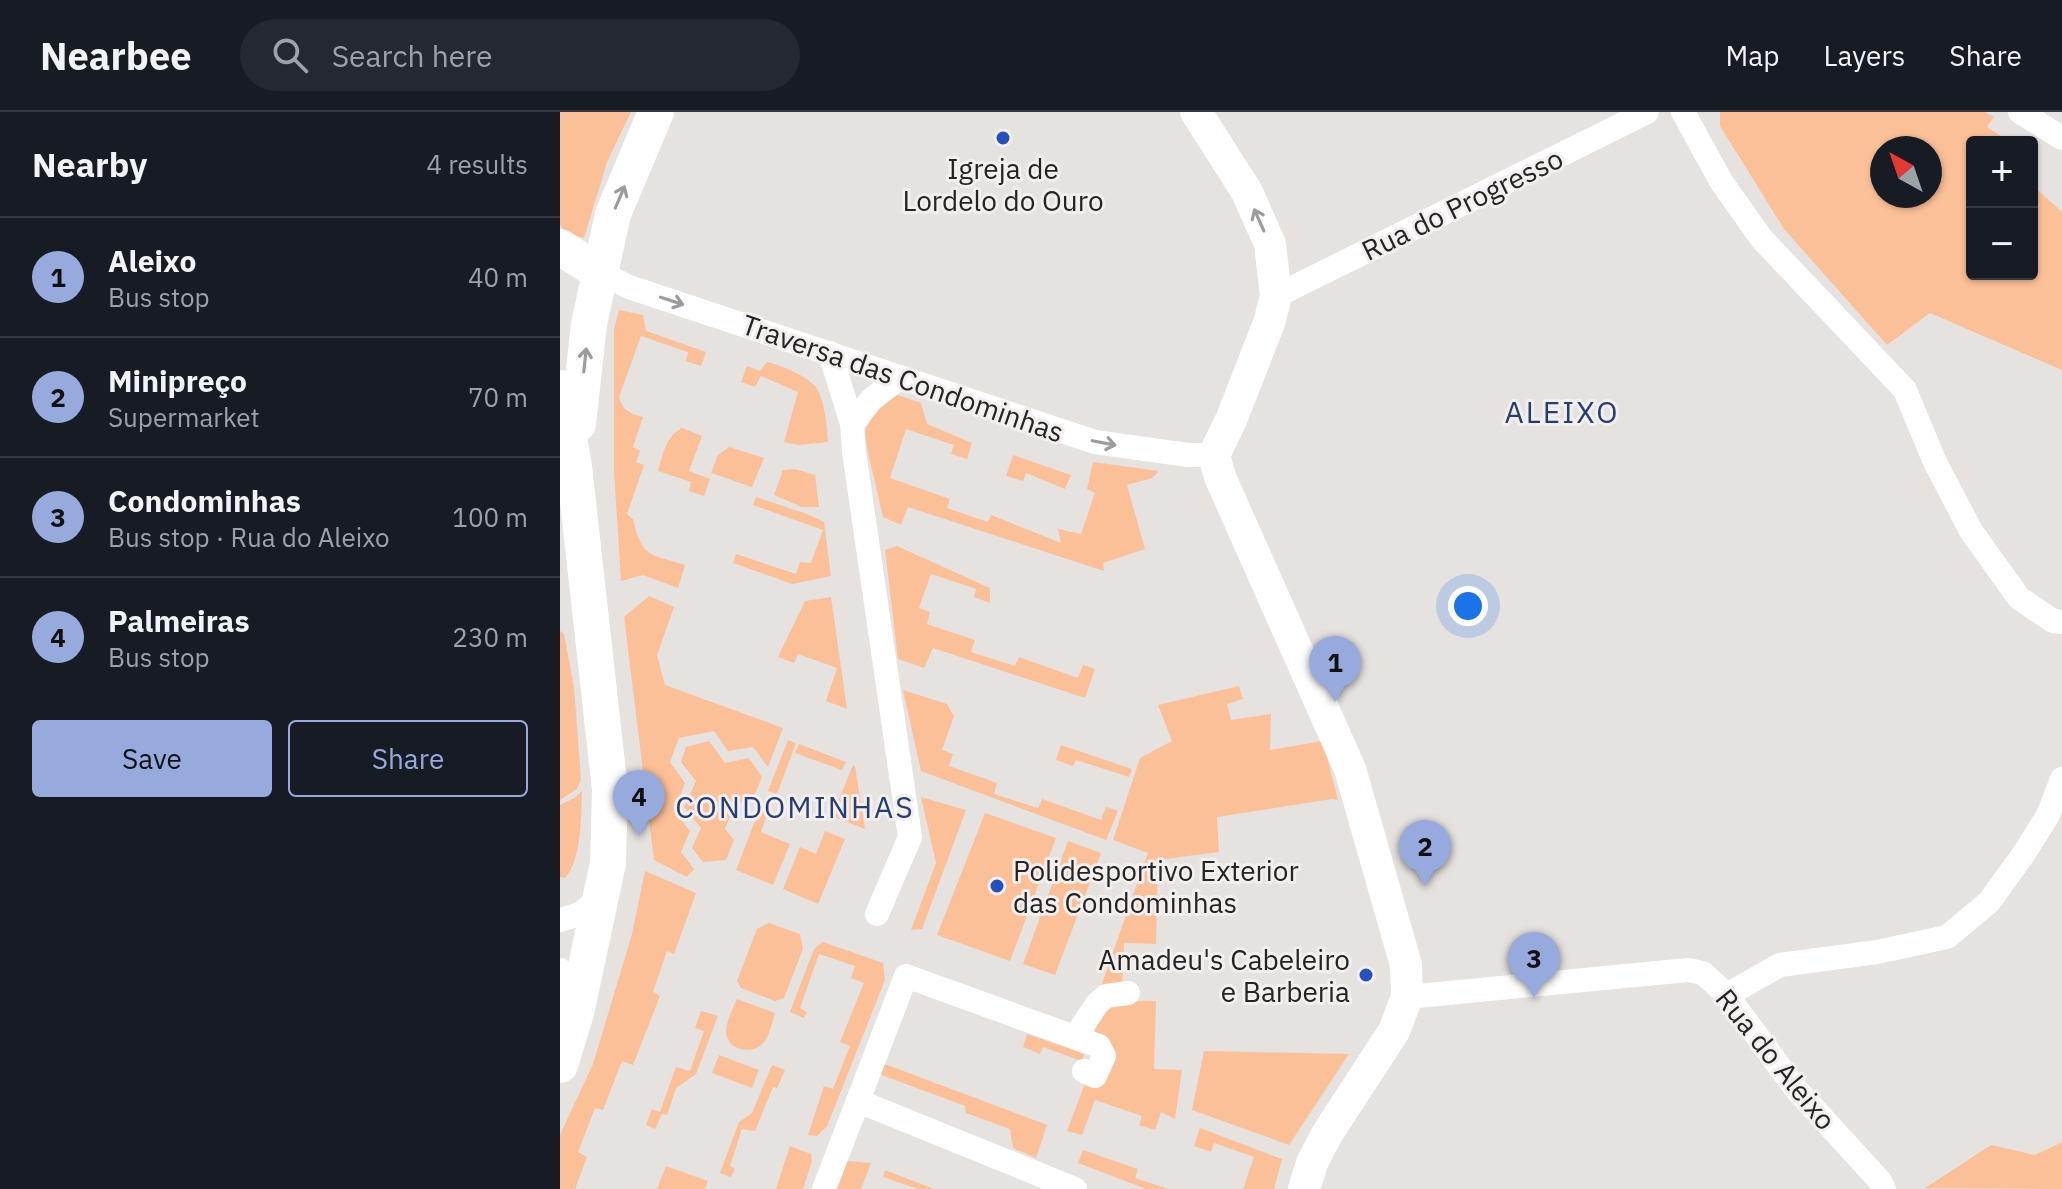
<!DOCTYPE html>
<meta charset="utf-8">
<style>
:root{--surface:#171b24;--page:#242831;--text:#f1f3f6;--muted:#9ea1a6;--line:#363941;--accent:#96aadd}
body{margin:0;font-family:"IBM Plex Sans",sans-serif;background:var(--page);color:var(--text)}
.controls{position:absolute;right:24px;top:24px;display:grid;overflow:hidden;border-radius:8px;box-shadow:0 2px 6px #0004}
.controls button{width:72px;height:72px;display:grid;place-items:center;padding:0;border:0;border-bottom:2px solid var(--line);background:var(--surface);color:var(--text);font:40px sans-serif}
.compass{position:absolute;left:1310px;top:24px;width:72px;height:72px;border-radius:50%;background:var(--surface);box-shadow:0 2px 6px #0004;rotate:320deg}
.you{position:absolute;left:908px;top:494px;width:28px;height:28px;margin:-20px;border:6px solid #fff;border-radius:50%;background:#1a73e8;box-shadow:0 0 0 12px #1a73e833}
.badge{display:grid;place-items:center;width:52px;height:52px;border-radius:50%;background:var(--accent);color:#111;font-size:26px;font-weight:700}
.pin{position:absolute;translate:-50% -66px;filter:drop-shadow(0 2px 4px #0008)}
.pin::after{content:'';position:absolute;top:42px;width:28px;height:24px;background:inherit;clip-path:polygon(0 0,100% 0,50% 100%)}
.list{margin:0;padding:0;list-style:none}
h2{display:flex;justify-content:space-between;align-items:center;height:104px;margin:0;padding:0 32px;font-size:34px}
h2 small{font-size:26px;font-weight:400;color:var(--muted)}
.list li{display:grid;grid-template-columns:52px 1fr auto;gap:24px;align-items:center;box-sizing:border-box;height:120px;padding:0 32px;border-top:2px solid var(--line)}
.list b{display:block;font-size:30px;white-space:nowrap}
.list p{margin:0;font-size:26px;white-space:nowrap;color:var(--muted)}
.list em{font-size:26px;font-style:normal;color:var(--muted)}
.actions{display:flex;gap:16px;padding:24px 32px}
.actions a{flex:1;padding:18px 0;border:2px solid var(--accent);border-radius:8px;text-align:center;font-size:28px;color:var(--accent)}
.actions .main{background:var(--accent);color:#111}
.icon{flex:none;width:44px;height:44px;fill:none;stroke:currentColor;stroke-width:2;stroke-linecap:round;stroke-linejoin:round}
.map{position:relative;flex:none;width:1502px;height:1077px;overflow:hidden}
header{display:flex;align-items:center;gap:48px;box-sizing:border-box;height:112px;padding:0 40px;background:var(--surface);border-bottom:2px solid var(--line)}
header strong{font-size:38px}
nav{display:flex;gap:44px;margin-inline-start:auto;font-size:28px}
.search{width:560px;height:72px;background:var(--page);display:flex;align-items:center;gap:20px;box-sizing:border-box;padding:0 28px;border-radius:44px;color:var(--muted);font-size:30px}
main{display:flex}
aside{flex:1;background:var(--surface)}
.map>svg:first-child{display:block}
.green{fill:#fcc098;fill-rule:evenodd}
.lines{fill:none;stroke-linecap:round;stroke-linejoin:round}
.minor{stroke:#fff;stroke-width:24}
.tertiary{stroke:#fff;stroke-width:32}
.secondary{stroke:#fff;stroke-width:36}
.oneway{stroke:#9d9c9c}
.poi-dot{fill:#2750bf;stroke:#f2efee;stroke-width:3}
.labels{text-anchor:middle;dominant-baseline:central;stroke-width:6;stroke-linejoin:round;paint-order:stroke}
.poi-label{font-size:28px;fill:#252424;stroke:#f2efee}
.street-label{font-size:28px;fill:#252424;stroke:#f2efee}
.neighbourhood-label{font-size:30px;letter-spacing:2px;fill:#263e76;stroke:#f2efee}
</style>
<header>
<strong>Nearbee</strong>
<div class="search"><svg class="icon" aria-label="search" viewBox="0 0 24 24"><circle cx="10" cy="10" r="6"/><path d="M15 15l6 6"/></svg>Search here</div>
<nav><a>Map</a><a>Layers</a><a>Share</a></nav>
</header>
<main>
<aside>
<h2>Nearby<small>4 results</small></h2>
<ul class="list">
<li><span class="badge">1</span><div><b>Aleixo</b><p>Bus stop</p></div><em>40 m</em></li>
<li><span class="badge">2</span><div><b>Minipreço</b><p>Supermarket</p></div><em>70 m</em></li>
<li><span class="badge">3</span><div><b>Condominhas</b><p>Bus stop · Rua do Aleixo</p></div><em>100 m</em></li>
<li><span class="badge">4</span><div><b>Palmeiras</b><p>Bus stop</p></div><em>230 m</em></li>
</ul>
<div class="actions"><a class="main">Save</a><a>Share</a></div>
</aside>
<div class="map">
<svg width="1502" height="1077" viewBox="0 0 1502 1077">
<rect width="100%" height="100%" fill="#e5e2e0"/>
<g class="green">
<path d="M 0,0 L 71,0 L 47,50 L 24,126 L 4,120 L 0,112 Z"/>
<path d="M 1160,0 L 1425,0 L 1434,5 L 1427,15 L 1443,25 L 1440,30 L 1412,30 L 1412,162 L 1472,162 L 1472,73 L 1502,100 L 1502,258 L 1370,201 L 1327,233 L 1224,117 L 1160,14 ZM 1370,36 L 1370,84 L 1322,84 L 1322,36 Z"/>
<path d="M 59,198 L 83,203 L 86,219 L 146,240 L 141,254 L 126,249 L 128,240 L 81,224 L 59,285 C 62,298 71,302 83,305 L 73,335 L 80,339 L 76,350 L 84,353 L 67,402 L 73,407 C 82,446 90,442 125,453 L 118,476 L 83,463 L 61,469 L 54,360 L 54,217 Z"/>
<path d="M 207,250 C 221,253 252,266 258,278 C 265,293 267,314 268,330 L 238,333 L 224,330 L 238,280 L 201,264 L 195,275 L 181,270 L 187,254 L 200,259 Z"/>
<path d="M 338,283 L 361,291 L 367,312 L 412,331 L 407,347 L 391,342 L 394,333 L 346,317 L 330,366 L 390,387 L 387,396 L 428,410 L 431,403 L 501,431 L 498,417 L 521,422 L 535,381 L 527,377 L 533,350 L 599,359 L 592,366 L 567,373 L 585,437 L 543,451 L 544,459 L 348,395 L 341,413 L 323,405 L 307,336 L 305,319 L 315,299 L 326,287 Z"/>
<path d="M 122,316 L 142,324 L 129,359 L 150,367 L 144,384 L 129,379 L 131,370 L 98,359 C 103,342 106,324 122,316 Z"/>
<path d="M 169,335 L 204,346 L 192,375 L 151,361 L 158,343 Z"/>
<path d="M 453,343 L 511,363 L 505,377 L 466,361 L 463,369 L 446,364 Z"/>
<path d="M 235,357 L 255,363 L 259,395 L 242,395 L 214,383 L 223,358 Z"/>
<path d="M 196,385 L 247,402 L 264,410 L 271,464 L 232,472 L 173,451 L 176,442 L 236,462 L 240,450 L 251,451 L 263,418 L 193,393 Z"/>
<path d="M 337,434 L 430,476 L 430,491 L 414,485 L 416,477 L 371,462 L 359,496 L 370,500 L 367,512 L 415,528 L 411,540 L 455,554 L 459,545 L 518,566 L 523,553 L 535,557 L 525,586 L 373,536 L 364,556 L 338,547 L 325,438 Z"/>
<path d="M 89,484 L 114,495 L 97,543 L 105,573 L 223,616 L 208,655 L 193,635 L 168,639 L 154,619 L 119,626 L 110,650 L 125,671 L 115,700 L 130,719 L 121,740 L 134,757 L 127,765 L 94,748 L 64,505 Z"/>
<path d="M 271,485 L 287,597 L 266,589 L 277,556 L 238,542 L 234,551 L 218,545 L 245,489 Z"/>
<path d="M 0,519 L 4,522 L 14,576 L 21,668 L 17,677 L 0,688 Z"/>
<path d="M 679,574 L 683,587 L 667,592 L 671,608 L 711,602 L 710,638 L 763,629 L 778,688 L 772,687 L 657,705 L 659,740 L 598,748 L 596,832 L 564,831 L 562,878 L 540,877 L 588,741 L 553,728 L 580,646 L 612,629 L 598,593 Z"/>
<path d="M 343,578 L 387,592 L 394,604 L 382,638 L 393,642 L 389,654 L 437,671 L 434,682 L 478,696 L 482,687 L 541,708 L 546,695 L 558,699 L 546,728 L 361,659 Z"/>
<path d="M 228,628 L 236,631 L 217,682 L 208,679 Z"/>
<path d="M 149,629 L 165,651 L 189,646 L 202,665 L 192,689 L 175,692 L 165,717 L 174,728 L 166,748 L 143,750 L 132,736 L 141,716 L 124,695 L 136,669 L 121,650 L 126,635 Z"/>
<path d="M 239,632 L 286,650 L 282,658 L 235,641 Z"/>
<path d="M 501,633 L 572,657 L 569,665 L 516,648 L 513,654 L 496,648 Z"/>
<path d="M 293,653 L 295,654 L 305,717 L 272,704 Z"/>
<path d="M 22,679 C 21,703 22,748 5,766 L 0,765 L 0,693 L 14,686 Z"/>
<path d="M 361,685 L 406,698 L 362,817 L 351,818 L 376,751 Z"/>
<path d="M 200,696 L 208,699 L 201,720 L 230,732 L 213,773 L 176,758 Z"/>
<path d="M 425,701 L 496,726 L 450,849 L 377,823 Z"/>
<path d="M 265,719 L 285,727 L 258,792 L 223,777 L 240,735 L 256,742 Z"/>
<path d="M 508,729 L 541,741 L 495,863 L 463,852 Z"/>
<path d="M 85,759 L 136,781 L 114,842 L 107,839 L 93,880 L 100,884 L 73,953 L 62,949 L 43,998 L 35,996 L 18,1040 L 27,1045 L 15,1077 L 0,1077 L 0,1023 L 33,952 L 72,822 Z"/>
<path d="M 209,811 L 240,822 L 243,837 L 224,886 L 215,889 L 181,876 L 177,869 L 197,817 Z"/>
<path d="M 263,830 L 323,851 L 325,868 L 267,1014 L 257,1024 L 248,1023 L 264,974 L 273,977 L 290,934 L 280,930 L 304,871 L 291,866 L 295,854 L 259,842 L 240,896 L 247,900 L 244,906 L 230,900 L 254,837 Z"/>
<path d="M 177,887 L 215,901 C 212,910 210,924 203,931 C 192,944 165,938 166,918 C 167,908 173,896 177,887 Z"/>
<path d="M 568,889 L 596,889 L 594,957 L 622,958 L 615,1007 L 601,1000 L 595,1018 L 579,1013 L 582,1004 L 535,988 L 522,1023 L 507,1019 L 527,966 L 536,968 C 533,937 529,927 543,897 Z"/>
<path d="M 141,899 L 158,904 L 136,962 L 116,976 L 107,1003 L 102,1002 L 95,1017 L 86,1013 L 92,997 L 100,1000 L 116,955 L 130,959 L 144,919 L 135,916 Z"/>
<path d="M 467,922 L 524,942 L 522,949 L 483,935 L 480,942 L 463,935 Z"/>
<path d="M 644,939 L 789,942 L 729,1033 L 632,998 Z"/>
<path d="M 159,943 L 199,958 L 192,976 L 152,961 Z"/>
<path d="M 322,951 L 487,1013 L 476,1046 L 453,1036 L 450,1017 L 406,1001 L 405,994 L 319,962 Z"/>
<path d="M 212,953 L 225,958 L 217,976 L 213,975 L 195,1019 L 182,1017 L 170,1054 L 175,1057 L 171,1065 L 160,1061 L 179,1010 L 192,1001 Z"/>
<path d="M 640,1016 L 722,1047 L 714,1077 L 683,1077 L 694,1045 L 654,1031 L 651,1040 L 634,1034 Z"/>
<path d="M 1502,1030 L 1502,1077 L 1365,1076 L 1431,1033 L 1475,1043 Z"/>
<path d="M 230,1034 L 251,1042 L 252,1049 L 243,1077 L 216,1077 Z"/>
<path d="M 523,1038 L 578,1057 L 575,1066 L 608,1077 L 586,1077 L 518,1051 Z"/>
<path d="M 289,1049 L 311,1051 L 301,1077 L 268,1077 L 277,1054 Z"/>
<path d="M 106,1054 L 148,1069 L 145,1077 L 97,1077 Z"/>
<path d="M 325,1058 L 374,1077 L 358,1077 L 323,1065 Z"/>
</g>
<g class="lines">
<g class="minor">
<path d="M 1123,0 L 1162,71 L 1202,127 L 1345,278 L 1374,348 L 1411,419 L 1459,486 L 1493,509 L 1502,510"/>
<path d="M 1460,0 L 1502,26"/>
<path d="M 39,160 L 69,175 L 535,330 L 628,343 L 654,343"/>
<path d="M 716,184 L 1087,0"/>
<path d="M 270,241 L 292,312 L 294,340 L 350,725 L 317,802"/>
<path d="M 292,312 L 311,288 L 340,265"/>
<path d="M 0,808 L 20,802 L 42,784"/>
<path d="M 0,858 L 16,900"/>
<path d="M 1167,883 L 1220,853 L 1317,840 L 1387,825 L 1429,790 L 1465,740 L 1488,703 L 1502,667"/>
<path d="M 847,885 L 1128,858 L 1143,861 L 1167,883 L 1236,977 L 1320,1069 L 1324,1077"/>
<path d="M 515,925 L 537,892 L 546,884 L 568,881"/>
<path d="M 298,989 L 515,1077"/>
<path d="M 264,1077 L 346,864 L 539,934 L 544,944 L 535,964 L 524,959"/>
</g>
<path class="tertiary" d="M 636,0 L 687,80 L 710,132 L 716,184 L 709,211 L 671,308 L 654,343 L 660,365 L 790,657 L 846,853 L 847,885 L 834,919 L 767,1022 L 752,1051 L 744,1077"/>
<g class="secondary">
<path d="M 0,135 L 39,160"/>
<path d="M 0,276 L 14,354 L 50,678 L 48,751 L 16,901 L 0,953"/>
<path d="M 18,312 L 29,212 L 53,102 L 96,0"/>
</g>
</g>
<defs><path id="oneway-shaft" d="M-6 0H5M1.5-3L5.5 0L1.5 3" fill="none" stroke-width="1.6" stroke-linecap="round" stroke-linejoin="round" transform="scale(2)"/></defs>
<g class="oneway">
<use href="#oneway-shaft" transform="translate(60 85) rotate(-67)"/>
<use href="#oneway-shaft" transform="translate(699 108) rotate(-114)"/>
<use href="#oneway-shaft" transform="translate(112 189) rotate(18)"/>
<use href="#oneway-shaft" transform="translate(25 248) rotate(-84)"/>
<use href="#oneway-shaft" transform="translate(544 331) rotate(11)"/>
</g>
<g class="poi-dot">
<circle cx="443" cy="26" r="8"/>
<circle cx="437" cy="774" r="8"/>
<circle cx="806" cy="863" r="8"/>
</g>
<g class="labels">
<g class="poi-label">
<text x="443" y="56">Igreja de<tspan x="443" dy="32">Lordelo do Ouro</tspan></text>
<text x="453" y="758" text-anchor="start">Polidesportivo Exterior<tspan x="453" dy="32">das Condominhas</tspan></text>
<text x="790" y="847" text-anchor="end">Amadeu's Cabeleiro<tspan x="790" dy="32">e Barberia</tspan></text>
</g>
<g class="street-label">
<text transform="translate(902 92) rotate(-26)">Rua do Progresso</text>
<text transform="translate(343 266) rotate(19)">Traversa das Condominhas</text>
<text transform="translate(1216 947) rotate(51)">Rua do Aleixo</text>
</g>
<g class="neighbourhood-label">
<text x="1002" y="299">ALEIXO</text>
<text x="235" y="694">CONDOMINHAS</text>
</g>
</g>
</svg>
<div class="controls">
<button>+</button>
<button>−</button>
</div>
<svg class="compass" viewBox="-18 -18 36 36"><path d="M0-13l5 13h-10z" fill="#e53935"/><path d="M0 13l5-13h-10z" fill="#9ea1a6"/></svg>
<div class="you"></div>
<div class="pin badge" style="left:775px;top:590px">1</div>
<div class="pin badge" style="left:865px;top:774px">2</div>
<div class="pin badge" style="left:974px;top:886px">3</div>
<div class="pin badge" style="left:79px;top:724px">4</div>
</div>
</main>
